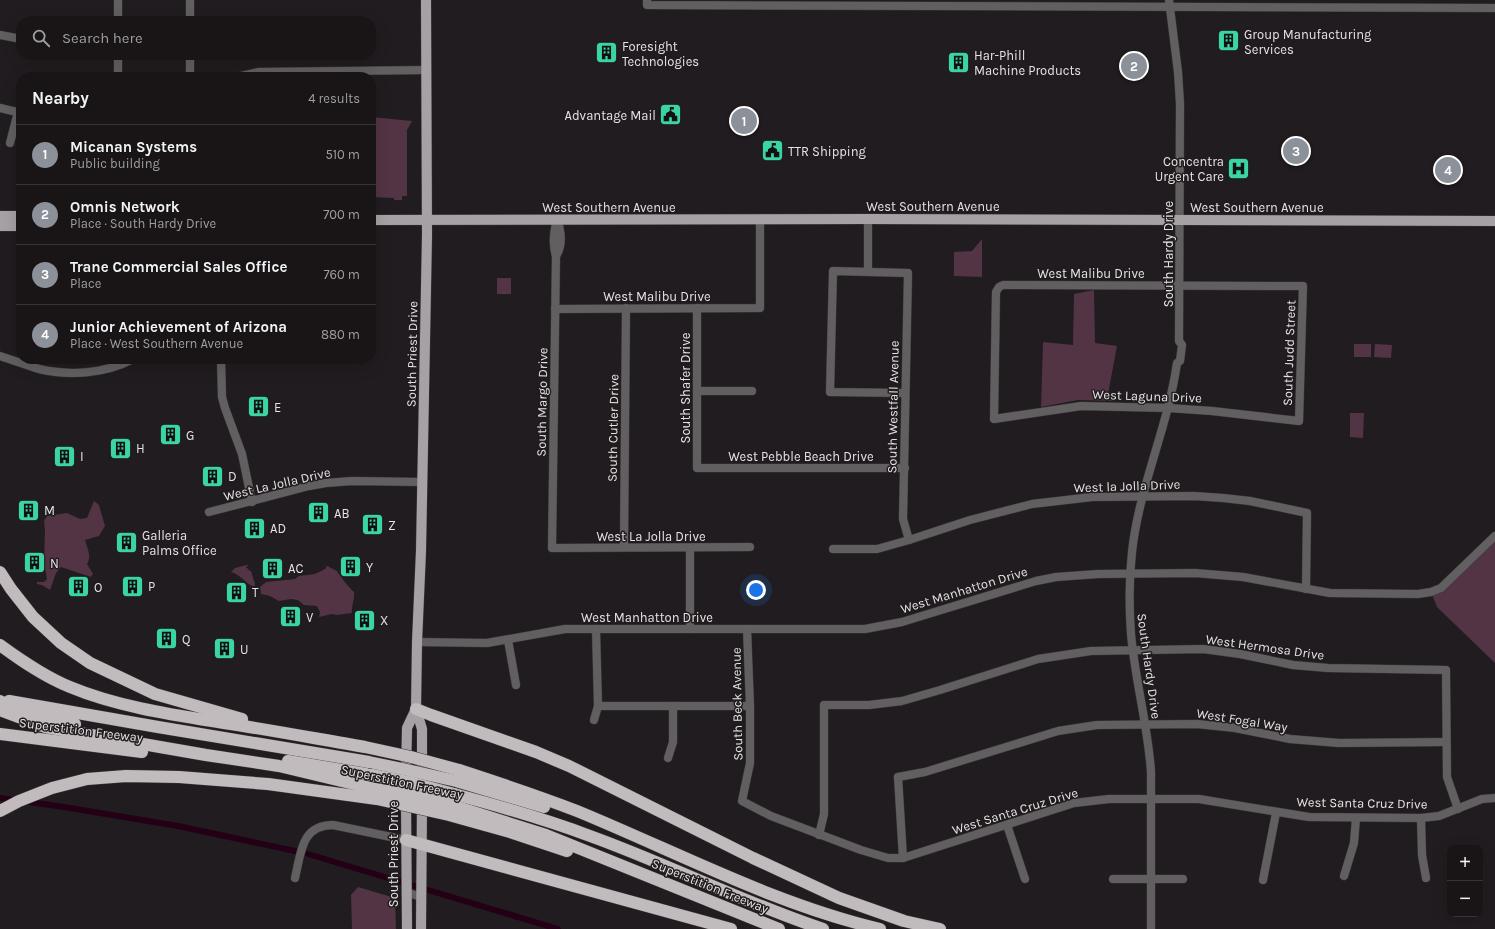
<!DOCTYPE html>
<meta charset="utf-8">
<style>
:root{--surface:#191517;--page:#262224;--text:#f1f3f6;--muted:#9f9fa1;--line:#373436;--accent:#8c9099}
body{margin:0;font-family:Karla,sans-serif;background:var(--page);color:var(--text)}
.controls{position:absolute;right:12px;bottom:12px;display:grid;overflow:hidden;border-radius:8px;box-shadow:0 4px 16px #0002}
.controls button{width:36px;height:36px;display:grid;place-items:center;padding:0;border:0;border-bottom:1px solid var(--line);background:var(--surface);color:var(--text);font:20px sans-serif}
.you{position:absolute;left:756px;top:590px;width:14px;height:14px;margin:-10px;border:3px solid #fff;border-radius:50%;background:#1a73e8;box-shadow:0 0 0 6px #1a73e833}
.badge{display:grid;place-items:center;width:26px;height:26px;border-radius:50%;background:var(--accent);color:#fff;font-size:13px;font-weight:700}
.pin{position:absolute;translate:-50% -50%;border:2px solid #fff;box-shadow:0 1px 4px #0006}
.list{margin:0;padding:0;list-style:none}
h2{display:flex;justify-content:space-between;align-items:center;height:52px;margin:0;padding:0 16px;font-size:17px}
h2 small{font-size:13px;font-weight:400;color:var(--muted)}
.list li{display:grid;grid-template-columns:26px 1fr auto;gap:12px;align-items:center;box-sizing:border-box;height:60px;padding:0 16px;border-top:1px solid var(--line)}
.list b{display:block;font-size:15px;white-space:nowrap}
.list p{margin:0;font-size:13px;white-space:nowrap;color:var(--muted)}
.list em{font-size:13px;font-style:normal;color:var(--muted)}
.icon{flex:none;width:22px;height:22px;fill:none;stroke:currentColor;stroke-width:2;stroke-linecap:round;stroke-linejoin:round}
.map{position:relative;flex:none;width:1495px;height:929px;overflow:hidden}
.search{position:absolute;background:var(--surface);box-shadow:0 4px 16px #0002;left:16px;top:16px;width:360px;height:44px;display:flex;align-items:center;gap:10px;box-sizing:border-box;padding:0 14px;border-radius:16px;color:var(--muted);font-size:15px}
.panel{position:absolute;background:var(--surface);box-shadow:0 4px 16px #0002;left:16px;top:72px;width:360px;height:292px;border-radius:16px}
.map>svg:first-child{display:block}
.green{fill:#523445}
.lines{fill:none;stroke-linecap:round;stroke-linejoin:round}
.canal{stroke:#230016;stroke-width:6}
.minor-casing{stroke:#3d383b;stroke-width:9}
.major-casing{stroke:#3d383b;stroke-width:11}
.highway-casing{stroke:#3d383b;stroke-width:13}
.minor{stroke:#625f60;stroke-width:8}
.major{stroke:#a6a1a4;stroke-width:10}
.highway{stroke:#c2bbbe;stroke-width:12}
.highway-bridge-casing{stroke:#3d383b;stroke-width:13;stroke-linecap:butt}
.highway-bridge{stroke:#c2bbbe;stroke-width:12}
.labels{text-anchor:middle;dominant-baseline:central;stroke-width:3;stroke-linejoin:round;paint-order:stroke}
.poi-label{font-size:13px;fill:#e6e3e4;stroke:#211c1f;text-anchor:start}
.street-label{font-size:13px;fill:#e6e3e4;stroke:#211c1f}
</style>
<div class="map">
<svg width="1495" height="929" viewBox="0 0 1495 929">
<rect width="100%" height="100%" fill="#211c1f"/>
<g class="green">
<path d="M 371,117 L 412,121 L 407,130 L 407,196 L 402,196 L 402,200 L 394,200 L 394,198 L 371,197 Z"/>
<path d="M 982,239 L 982,277 L 954,276 L 954,252 L 972,251 Z"/>
<rect x="497" y="278" width="14" height="16"/>
<path d="M 1094,290 L 1095,343 L 1117,346 L 1108,394 L 1117,396 L 1115,401 L 1078,400 L 1041,407 L 1043,342 L 1073,345 L 1074,294 Z"/>
<rect x="1354" y="344" width="17" height="13"/>
<path d="M 1375,344 L 1392,345 L 1391,358 L 1374,357 Z"/>
<path d="M 1350,413 L 1364,413 L 1363,438 L 1350,437 Z"/>
<path d="M 94,501 L 99,505 L 105,526 L 99,536 L 85,540 C 87,548 92,556 87,564 L 93,574 L 91,577 L 61,567 L 56,573 L 50,590 L 42,585 L 37,584 L 37,582 L 44,582 L 47,579 L 44,563 L 45,530 L 44,521 L 47,516 L 67,513 L 80,519 L 87,518 Z"/>
<path d="M 1495,536 L 1495,663 L 1437,607 L 1431,592 Z"/>
<path d="M 247,565 L 249,565 L 246,567 L 250,571 L 251,571 L 255,584 L 254,587 C 245,583 241,575 231,572 L 235,568 Z"/>
<path d="M 327,566 L 337,571 C 339,575 350,589 354,592 C 355,600 351,606 352,613 L 337,615 L 332,614 L 319,617 L 320,612 L 317,606 L 304,605 L 298,600 L 291,599 L 279,601 L 270,596 L 261,594 L 260,587 L 266,582 L 295,579 L 299,576 L 315,574 L 325,569 Z"/>
<path d="M 358,887 L 395,898 L 396,929 L 352,929 L 351,895 Z"/>
</g>
<g class="lines">
<g class="canal">
<path d="M 0,798 L 64,807 L 178,826 L 295,851"/>
<path d="M 308,854 L 558,929"/>
</g>
<defs>
<g id="minor">
<path d="M 647,0 L 647,5 L 1495,8"/>
<path d="M 118,21 L 118,0"/>
<path d="M 190,21 L 190,0"/>
<path d="M 0,35 L 21,39"/>
<path d="M 118,55 L 118,77"/>
<path d="M 190,77 L 190,55"/>
<path d="M 237,77 L 259,72 L 427,70"/>
<path d="M 0,108 L 21,113"/>
<path d="M 10,143 L 18,112"/>
<path d="M 557,219 C 554,232 552,243 556,256 L 552,548 L 750,547"/>
<path d="M 868,219 L 868,271"/>
<path d="M 556,256 C 563,245 561,233 558,221"/>
<path d="M 1003,285 L 1303,286 L 1299,421 L 1212,411 L 1168,408 L 1081,406 L 994,419 L 996,292 L 999,287 Z"/>
<path d="M 697,308 L 697,468 L 905,468"/>
<path d="M 555,309 L 760,308 L 760,220"/>
<path d="M 0,356 C 13,360 26,365 39,369 C 69,376 105,374 133,359"/>
<path d="M 221,359 L 222,397 L 225,408 L 242,454 L 252,502"/>
<path d="M 697,391 L 752,391"/>
<path d="M 905,393 L 830,392 L 833,271 L 908,273 L 903,519 L 909,540"/>
<path d="M 209,512 L 309,486 L 326,483 L 352,481 L 422,482"/>
<path d="M 624,547 L 626,308"/>
<path d="M 690,548 L 690,629"/>
<path d="M 833,549 L 877,549 L 909,540 L 970,520 L 1032,504 L 1092,497 L 1194,496 L 1223,498 L 1250,501 L 1307,513 L 1306,589"/>
<path d="M 747,629 L 750,706 L 750,763 L 742,801 L 771,816 L 861,850 L 888,858 L 903,858 L 1074,803 L 1109,799 L 1199,799 L 1309,817 L 1421,818 L 1439,816 L 1482,799 L 1495,798"/>
<path d="M 508,640 L 516,685"/>
<path d="M 417,642 L 487,643 L 565,629 L 865,629 L 902,622 L 1036,581 L 1056,577 L 1098,574 L 1195,573 L 1243,577 L 1330,593 L 1418,594 L 1431,592 L 1441,588 L 1495,536"/>
<path d="M 598,706 L 750,706"/>
<path d="M 594,720 L 598,706 L 596,629"/>
<path d="M 668,758 L 673,742 L 673,706"/>
<path d="M 1421,818 L 1422,855 L 1426,878"/>
<path d="M 1007,825 L 1025,879"/>
<path d="M 819,835 L 824,814 L 824,705 L 869,705 L 902,701 L 940,690 L 1038,659 L 1091,651 L 1203,649 L 1240,654 L 1293,665 L 1328,668 L 1446,670 L 1447,777 L 1458,809"/>
<path d="M 903,858 L 898,777 L 925,772 L 1058,731 L 1097,725 L 1197,724 L 1235,728 L 1290,739 L 1339,743 L 1446,742"/>
<path d="M 1344,876 L 1354,843 L 1356,818"/>
<path d="M 295,878 C 301,853 301,825 333,825 L 406,840"/>
<path d="M 1113,879 L 1183,879"/>
<path d="M 1263,880 L 1276,813"/>
<path d="M 406,892 L 421,897"/>
<path d="M 1151,929 L 1151,772 C 1148,726 1135,680 1131,634 C 1129,607 1129,579 1132,552 C 1139,487 1168,427 1177,363 L 1180,361 L 1182,345 L 1179,341 L 1180,104 L 1178,72 L 1169,0"/>
</g>
<g id="major">
<path d="M 0,216 L 21,216"/>
<path d="M 371,220 L 868,219 L 1495,221"/>
<path d="M 0,226 L 21,226"/>
<path d="M 406,777 L 407,728 L 416,709"/>
<path d="M 422,781 L 422,729 L 416,709 L 417,642 L 421,551 L 427,235 L 426,0"/>
<path d="M 406,799 L 407,929"/>
<path d="M 421,929 L 422,803"/>
</g>
<g id="highway">
<path d="M 0,572 L 11,589 L 33,617 L 61,643 L 90,663 L 155,694 L 242,719"/>
<path d="M 0,645 C 22,661 45,677 70,687 C 118,707 174,715 224,723 C 271,730 318,739 365,747"/>
<path d="M 0,701 C 24,713 49,719 75,724"/>
<path d="M 9,701 L 158,727 L 369,762"/>
<path d="M 416,709 L 431,715 L 536,752 L 569,766 L 753,858 L 839,898 L 904,921 L 940,929"/>
<path d="M 0,710 L 45,727 L 206,755 L 279,766 L 375,789"/>
<path d="M 0,734 L 142,752"/>
<path d="M 288,761 L 372,775"/>
<path d="M 459,770 C 499,783 538,796 577,811 C 677,852 774,904 880,929"/>
<path d="M 456,781 L 544,807"/>
<path d="M 454,794 C 499,806 545,819 590,836 C 668,864 744,903 823,929"/>
<path d="M 451,805 L 546,835 L 779,929"/>
<path d="M 0,811 L 19,801 L 52,788 L 87,779 L 126,776 L 179,777 L 268,784 L 377,799"/>
<path d="M 449,815 L 510,832 L 567,851"/>
<path d="M 406,840 L 731,929"/>
</g>
</defs>
<use href="#minor" class="minor-casing"/>
<use href="#major" class="major-casing"/>
<use href="#highway" class="highway-casing"/>
<use href="#minor" class="minor"/>
<use href="#major" class="major"/>
<use href="#highway" class="highway"/>
<defs>
<g id="highway-bridge">
<path d="M 365,747 L 411,757 L 459,770"/>
<path d="M 369,762 L 412,771 L 456,781"/>
<path d="M 372,775 L 413,783 L 454,794"/>
<path d="M 375,789 L 411,795 L 451,805"/>
<path d="M 377,799 L 449,815"/>
</g>
</defs>
<use href="#highway-bridge" class="highway-bridge-casing"/>
<use href="#highway-bridge" class="highway-bridge"/>
</g>
<defs>
<symbol id="building-square" viewBox="-11 -11 22 22"><rect x="-9" y="-9" width="18" height="18" rx="4" fill="#3ad4a5" stroke="#211c1f"/><path d="M-4-6H4V6H1V3H-1V6H-4ZM-2.5-4.3h1.7v1.8h-1.7ZM.8-4.3h1.7v1.8H.8ZM-2.5-1h1.7V.8h-1.7ZM.8-1h1.7V.8H.8Z" fill="#111"/></symbol>
<symbol id="civic-square" viewBox="-11 -11 22 22"><rect x="-9" y="-9" width="18" height="18" rx="4" fill="#3ad4a5" stroke="#211c1f"/><path d="M-.6-6.5H3V-4.5H.6V-3L4-1V1h2V6H-6V1h2V-1L-.6-3ZM-1.2 2.5V6h2.4V2.5Z" fill="#111"/></symbol>
<symbol id="hospital-square" viewBox="-11 -11 22 22"><rect x="-9" y="-9" width="18" height="18" rx="4" fill="#3ad4a5" stroke="#211c1f"/><path d="M-5-5h3v3.5h4V-5h3V5h-3V1.5h-4V5h-3Z" fill="#111"/></symbol>
</defs>
<g fill-rule="evenodd">
<use href="#building-square" x="1216" y="28" width="25" height="25"/>
<use href="#building-square" x="594" y="40" width="25" height="25"/>
<use href="#building-square" x="946" y="50" width="25" height="25"/>
<use href="#civic-square" x="658" y="102" width="25" height="25"/>
<use href="#civic-square" x="760" y="138" width="25" height="25"/>
<use href="#hospital-square" x="1226" y="156" width="25" height="25"/>
<use href="#building-square" x="246" y="394" width="25" height="25"/>
<use href="#building-square" x="158" y="422" width="25" height="25"/>
<use href="#building-square" x="108" y="436" width="25" height="25"/>
<use href="#building-square" x="52" y="444" width="25" height="25"/>
<use href="#building-square" x="200" y="464" width="25" height="25"/>
<use href="#building-square" x="16" y="498" width="25" height="25"/>
<use href="#building-square" x="306" y="500" width="25" height="25"/>
<use href="#building-square" x="360" y="512" width="25" height="25"/>
<use href="#building-square" x="242" y="516" width="25" height="25"/>
<use href="#building-square" x="114" y="530" width="25" height="25"/>
<use href="#building-square" x="22" y="550" width="25" height="25"/>
<use href="#building-square" x="338" y="554" width="25" height="25"/>
<use href="#building-square" x="260" y="556" width="25" height="25"/>
<use href="#building-square" x="120" y="574" width="25" height="25"/>
<use href="#building-square" x="66" y="574" width="25" height="25"/>
<use href="#building-square" x="224" y="580" width="25" height="25"/>
<use href="#building-square" x="278" y="604" width="25" height="25"/>
<use href="#building-square" x="352" y="608" width="25" height="25"/>
<use href="#building-square" x="154" y="626" width="25" height="25"/>
<use href="#building-square" x="212" y="636" width="25" height="25"/>
</g>
<g class="labels">
<g class="poi-label">
<text x="1244" y="34">Group Manufacturing<tspan x="1244" dy="15">Services</tspan></text>
<text x="622" y="46">Foresight<tspan x="622" dy="15">Technologies</tspan></text>
<text x="974" y="55">Har-Phill<tspan x="974" dy="15">Machine Products</tspan></text>
<text x="656" y="115" text-anchor="end">Advantage Mail</text>
<text x="788" y="151">TTR Shipping</text>
<text x="1224" y="161" text-anchor="end">Concentra<tspan x="1224" dy="15">Urgent Care</tspan></text>
<text x="274" y="407">E</text>
<text x="186" y="435">G</text>
<text x="136" y="448">H</text>
<text x="80" y="456">I</text>
<text x="228" y="476">D</text>
<text x="44" y="510">M</text>
<text x="334" y="513">AB</text>
<text x="388" y="525">Z</text>
<text x="270" y="528">AD</text>
<text x="142" y="535">Galleria<tspan x="142" dy="15">Palms Office</tspan></text>
<text x="50" y="563">N</text>
<text x="366" y="567">Y</text>
<text x="288" y="568">AC</text>
<text x="148" y="586">P</text>
<text x="94" y="587">O</text>
<text x="252" y="592">T</text>
<text x="306" y="617">V</text>
<text x="380" y="620">X</text>
<text x="182" y="639">Q</text>
<text x="240" y="649">U</text>
</g>
<g class="street-label">
<text x="933" y="206">West Southern Avenue</text>
<text x="609" y="207">West Southern Avenue</text>
<text x="1257" y="207">West Southern Avenue</text>
<text transform="translate(1168 254) rotate(-90)">South Hardy Drive</text>
<text x="1091" y="273">West Malibu Drive</text>
<text x="657" y="296">West Malibu Drive</text>
<text transform="translate(1289 353) rotate(-88)">South Judd Street</text>
<text transform="translate(412 354) rotate(-89)">South Priest Drive</text>
<text transform="translate(685 388) rotate(-90)">South Shafer Drive</text>
<text transform="translate(1147 396) rotate(2)">West Laguna Drive</text>
<text transform="translate(542 402) rotate(-89)">South Margo Drive</text>
<text transform="translate(893 407) rotate(-89)">South Westfall Avenue</text>
<text transform="translate(613 428) rotate(-89)">South Cutler Drive</text>
<text x="801" y="456">West Pebble Beach Drive</text>
<text transform="translate(277 484) rotate(-13)">West La Jolla Drive</text>
<text transform="translate(1127 486) rotate(-2)">West la Jolla Drive</text>
<text x="651" y="536">West La Jolla Drive</text>
<text transform="translate(964 590) rotate(-17)">West Manhatton Drive</text>
<text x="647" y="617">West Manhatton Drive</text>
<text transform="translate(1265 647) rotate(8)">West Hermosa Drive</text>
<text transform="translate(1149 666) rotate(82)">South Hardy Drive</text>
<text transform="translate(737 704) rotate(-91)">South Beck Avenue</text>
<text transform="translate(1242 720) rotate(9)">West Fogal Way</text>
<text transform="translate(81 730) rotate(7)">Superstition Freeway</text>
<text transform="translate(402 782) rotate(12)">Superstition Freeway</text>
<text transform="translate(1362 803) rotate(1)">West Santa Cruz Drive</text>
<text transform="translate(1015 811) rotate(-17)">West Santa Cruz Drive</text>
<text transform="translate(393 854) rotate(-90)">South Priest Drive</text>
<text transform="translate(710 886) rotate(22)">Superstition Freeway</text>
</g>
</g>
</svg>
<div class="controls">
<button>+</button>
<button>−</button>
</div>
<div class="you"></div>
<div class="pin badge" style="left:744px;top:121px">1</div>
<div class="pin badge" style="left:1134px;top:66px">2</div>
<div class="pin badge" style="left:1296px;top:151px">3</div>
<div class="pin badge" style="left:1448px;top:170px">4</div>
<div class="search"><svg class="icon" aria-label="search" viewBox="0 0 24 24"><circle cx="10" cy="10" r="6"/><path d="M15 15l6 6"/></svg>Search here</div>
<section class="panel">
<h2>Nearby<small>4 results</small></h2>
<ul class="list">
<li><span class="badge">1</span><div><b>Micanan Systems</b><p>Public building</p></div><em>510 m</em></li>
<li><span class="badge">2</span><div><b>Omnis Network</b><p>Place · South Hardy Drive</p></div><em>700 m</em></li>
<li><span class="badge">3</span><div><b>Trane Commercial Sales Office</b><p>Place</p></div><em>760 m</em></li>
<li><span class="badge">4</span><div><b>Junior Achievement of Arizona</b><p>Place · West Southern Avenue</p></div><em>880 m</em></li>
</ul>
</section>
</div>
